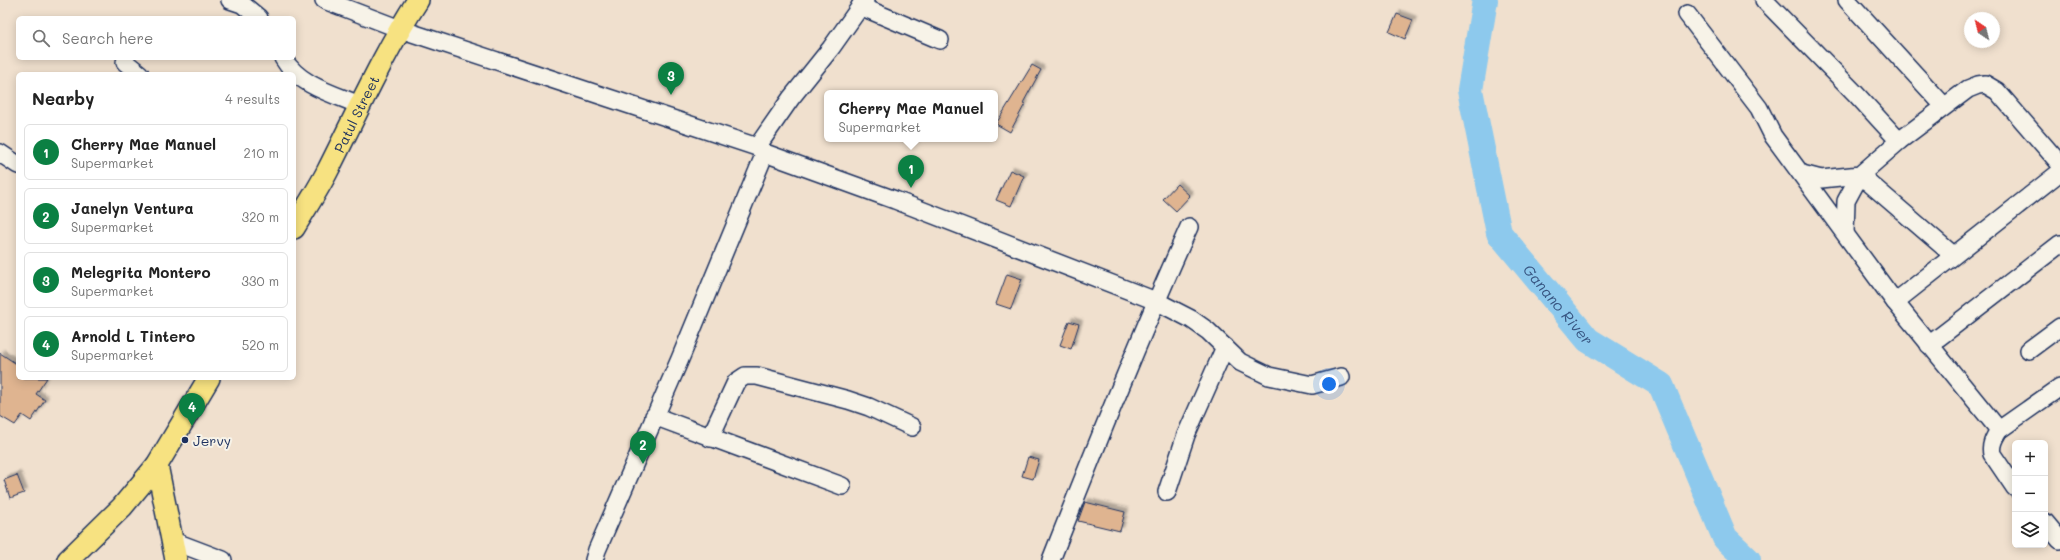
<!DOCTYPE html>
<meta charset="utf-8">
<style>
:root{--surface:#fff;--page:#f6f6f6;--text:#222;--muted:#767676;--line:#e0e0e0;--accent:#0b8043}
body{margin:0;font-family:Mali,sans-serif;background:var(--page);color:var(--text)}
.controls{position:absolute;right:12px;bottom:12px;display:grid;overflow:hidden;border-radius:6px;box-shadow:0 2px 10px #0003}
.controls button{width:36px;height:36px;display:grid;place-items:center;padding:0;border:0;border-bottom:1px solid var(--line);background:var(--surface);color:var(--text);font:20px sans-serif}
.compass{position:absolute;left:1964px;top:12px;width:36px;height:36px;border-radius:50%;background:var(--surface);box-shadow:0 2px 10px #0003;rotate:325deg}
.you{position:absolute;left:1329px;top:384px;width:14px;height:14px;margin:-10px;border:3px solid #fff;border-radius:50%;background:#1a73e8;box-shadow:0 0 0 6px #1a73e833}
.badge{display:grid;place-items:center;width:26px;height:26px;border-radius:50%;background:var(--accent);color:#fff;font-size:13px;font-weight:700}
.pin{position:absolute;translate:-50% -33px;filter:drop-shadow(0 1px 2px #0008)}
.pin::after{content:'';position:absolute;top:21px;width:14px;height:12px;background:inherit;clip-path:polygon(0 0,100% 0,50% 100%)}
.popup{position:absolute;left:824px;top:90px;width:174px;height:52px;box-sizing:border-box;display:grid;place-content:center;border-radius:6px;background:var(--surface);filter:drop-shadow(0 1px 3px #0005);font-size:13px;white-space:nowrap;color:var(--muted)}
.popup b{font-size:15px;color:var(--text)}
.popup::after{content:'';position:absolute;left:50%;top:100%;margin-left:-8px;border:8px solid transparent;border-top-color:var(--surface)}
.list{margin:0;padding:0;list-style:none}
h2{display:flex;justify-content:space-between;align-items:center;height:52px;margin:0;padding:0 16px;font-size:17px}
h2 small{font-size:13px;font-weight:400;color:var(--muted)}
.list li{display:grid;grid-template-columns:26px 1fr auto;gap:12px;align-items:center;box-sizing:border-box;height:56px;margin:0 8px 8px;padding:0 8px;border:1px solid var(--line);border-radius:6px}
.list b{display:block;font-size:15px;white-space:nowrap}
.list p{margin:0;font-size:13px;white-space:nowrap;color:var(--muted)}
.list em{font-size:13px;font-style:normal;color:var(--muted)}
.icon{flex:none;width:22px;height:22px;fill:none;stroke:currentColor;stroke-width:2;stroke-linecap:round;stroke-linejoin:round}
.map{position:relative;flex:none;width:2060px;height:560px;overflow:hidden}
.search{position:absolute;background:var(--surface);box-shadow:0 2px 10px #0003;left:16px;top:16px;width:280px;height:44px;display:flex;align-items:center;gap:10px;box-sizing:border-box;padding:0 14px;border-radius:6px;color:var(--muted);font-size:15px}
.panel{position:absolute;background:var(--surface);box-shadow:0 2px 10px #0003;left:16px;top:72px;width:280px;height:308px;border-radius:6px}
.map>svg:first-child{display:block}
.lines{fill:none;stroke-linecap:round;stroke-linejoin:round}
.river{stroke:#8dc9ed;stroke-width:26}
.building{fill:#dfb490;stroke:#1b2f5e;filter:url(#shadow)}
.minor-casing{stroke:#1b2f5e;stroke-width:20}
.major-casing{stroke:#1b2f5e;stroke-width:24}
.minor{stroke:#f7f3e8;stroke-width:17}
.major{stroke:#f7e281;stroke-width:21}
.poi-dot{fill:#1b2f5e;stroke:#f7f3e8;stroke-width:1.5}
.labels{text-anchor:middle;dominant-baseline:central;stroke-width:4;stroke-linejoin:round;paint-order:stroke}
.street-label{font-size:14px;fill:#1b2f5e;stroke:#f7f3e8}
.poi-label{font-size:14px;fill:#1b2f5e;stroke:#f7f3e8;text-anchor:start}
.water-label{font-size:15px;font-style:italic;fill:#385682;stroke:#f7f3e8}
</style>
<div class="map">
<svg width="2060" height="560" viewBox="0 0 2060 560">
<defs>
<filter id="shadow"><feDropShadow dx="3.5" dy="-3.5" stdDeviation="1" flood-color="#0004"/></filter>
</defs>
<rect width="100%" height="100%" fill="#f0e0ce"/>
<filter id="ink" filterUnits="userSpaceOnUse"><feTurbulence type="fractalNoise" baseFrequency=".025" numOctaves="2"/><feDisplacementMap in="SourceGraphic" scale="8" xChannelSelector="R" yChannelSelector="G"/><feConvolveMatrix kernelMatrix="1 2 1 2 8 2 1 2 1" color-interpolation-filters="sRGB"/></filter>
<g filter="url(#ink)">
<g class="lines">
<path class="river" id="s1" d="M 1485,0 L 1470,90 L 1499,233 L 1588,340 L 1661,385 L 1725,538 L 1748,560"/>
</g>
<g class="building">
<path d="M 1397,14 L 1413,20 L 1405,39 L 1389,32 Z"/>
<path d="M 1032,65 L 1041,70 L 1023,103 L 1025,104 L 1010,132 L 996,124 Z"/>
<path d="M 1010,170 L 1024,176 L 1011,206 L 996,200 Z"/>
<path d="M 1177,184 L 1190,196 L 1176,211 L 1163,199 Z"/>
<path d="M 1007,274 L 1022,279 L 1011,309 L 996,304 Z"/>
<path d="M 1069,321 L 1079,324 L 1071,349 L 1060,345 Z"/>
<path d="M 0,353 L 18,365 L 18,378 L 47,378 L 36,394 L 45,400 L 31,421 L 22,415 L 15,425 L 0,416 Z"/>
<path d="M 1028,457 L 1039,460 L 1033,479 L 1022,476 Z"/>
<path d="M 17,475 L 24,493 L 10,498 L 4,480 Z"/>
<path d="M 1085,502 L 1125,512 L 1120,531 L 1078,521 Z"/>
</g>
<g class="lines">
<defs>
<g id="minor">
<path d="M 230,0 L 242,4 L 259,18"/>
<path d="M 324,0 L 400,29 L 757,147 L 765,153 L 895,200 L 1156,301 L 1191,319 L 1208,331 L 1240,362 L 1269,376 L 1312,385 L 1341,377"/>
<path d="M 1764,0 L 1855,93 L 1899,141"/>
<path d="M 1847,0 L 1944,106"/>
<path d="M 860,6 L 940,40"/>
<path d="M 1687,14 L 1759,108 L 1773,136 L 1895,302 L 1999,430"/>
<path d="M 283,58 C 298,85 333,94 360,105"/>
<path d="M 125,62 L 140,74"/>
<path d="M 757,147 L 791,98 L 831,48 L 865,0"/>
<path d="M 0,153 L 18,165"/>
<path d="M 1802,174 L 1821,179 L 1860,175 L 1899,141 L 1968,89 L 1978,85 L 1985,84 L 1997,91 L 2060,164"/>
<path d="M 1845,233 L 1846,201 L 1860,175 L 1953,255"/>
<path d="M 1895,302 L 2060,172"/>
<path d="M 1929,345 L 2060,244"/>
<path d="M 2029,350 L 2060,327"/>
<path d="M 654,416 L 842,486"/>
<path d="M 710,438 L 736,382 L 745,376 L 757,376 L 848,400 L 869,407 L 912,427"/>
<path d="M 2015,488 L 1992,454 C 1990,445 1994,438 1999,430 L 2060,387"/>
<path d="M 1167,492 L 1186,435 L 1225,347"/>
<path d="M 2045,522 L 2060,540"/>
<path d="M 173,541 L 223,560"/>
<path d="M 594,560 L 597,550 L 680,359 L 765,153"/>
<path d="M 1051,560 C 1095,448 1140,336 1189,227"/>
</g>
<g id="major">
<path id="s2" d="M 294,228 C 305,209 318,190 328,170 C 357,113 383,54 418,0"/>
<path d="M 157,465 L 176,560"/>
<path d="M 68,560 L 122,507 L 157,465 L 209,378"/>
</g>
</defs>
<use href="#minor" class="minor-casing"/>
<use href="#major" class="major-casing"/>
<use href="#minor" class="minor"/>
<use href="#major" class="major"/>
</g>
</g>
<circle class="poi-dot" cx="185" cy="440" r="4"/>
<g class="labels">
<g class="street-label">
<text stroke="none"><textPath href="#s2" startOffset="130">Patul Street</textPath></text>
</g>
<g class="poi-label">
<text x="193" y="440">Jervy</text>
</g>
<g class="water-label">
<text stroke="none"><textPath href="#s1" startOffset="330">Ganano River</textPath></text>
</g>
</g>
</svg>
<div class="controls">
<button>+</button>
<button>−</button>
<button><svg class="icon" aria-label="layers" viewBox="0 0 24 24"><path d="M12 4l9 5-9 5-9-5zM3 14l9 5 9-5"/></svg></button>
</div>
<svg class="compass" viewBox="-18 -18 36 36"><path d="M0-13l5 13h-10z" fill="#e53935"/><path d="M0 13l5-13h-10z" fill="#767676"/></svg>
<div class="you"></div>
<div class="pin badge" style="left:911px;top:188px">1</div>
<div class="popup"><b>Cherry Mae Manuel</b>Supermarket</div>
<div class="pin badge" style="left:643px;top:464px">2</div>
<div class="pin badge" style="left:671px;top:95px">3</div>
<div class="pin badge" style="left:192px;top:426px">4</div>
<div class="search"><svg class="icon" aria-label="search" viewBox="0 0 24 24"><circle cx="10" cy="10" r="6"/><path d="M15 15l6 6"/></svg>Search here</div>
<section class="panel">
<h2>Nearby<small>4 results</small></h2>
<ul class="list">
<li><span class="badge">1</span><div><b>Cherry Mae Manuel</b><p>Supermarket</p></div><em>210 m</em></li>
<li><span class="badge">2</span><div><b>Janelyn Ventura</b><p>Supermarket</p></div><em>320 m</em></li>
<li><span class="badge">3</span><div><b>Melegrita Montero</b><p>Supermarket</p></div><em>330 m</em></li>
<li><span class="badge">4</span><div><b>Arnold L Tintero</b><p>Supermarket</p></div><em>520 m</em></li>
</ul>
</section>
</div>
